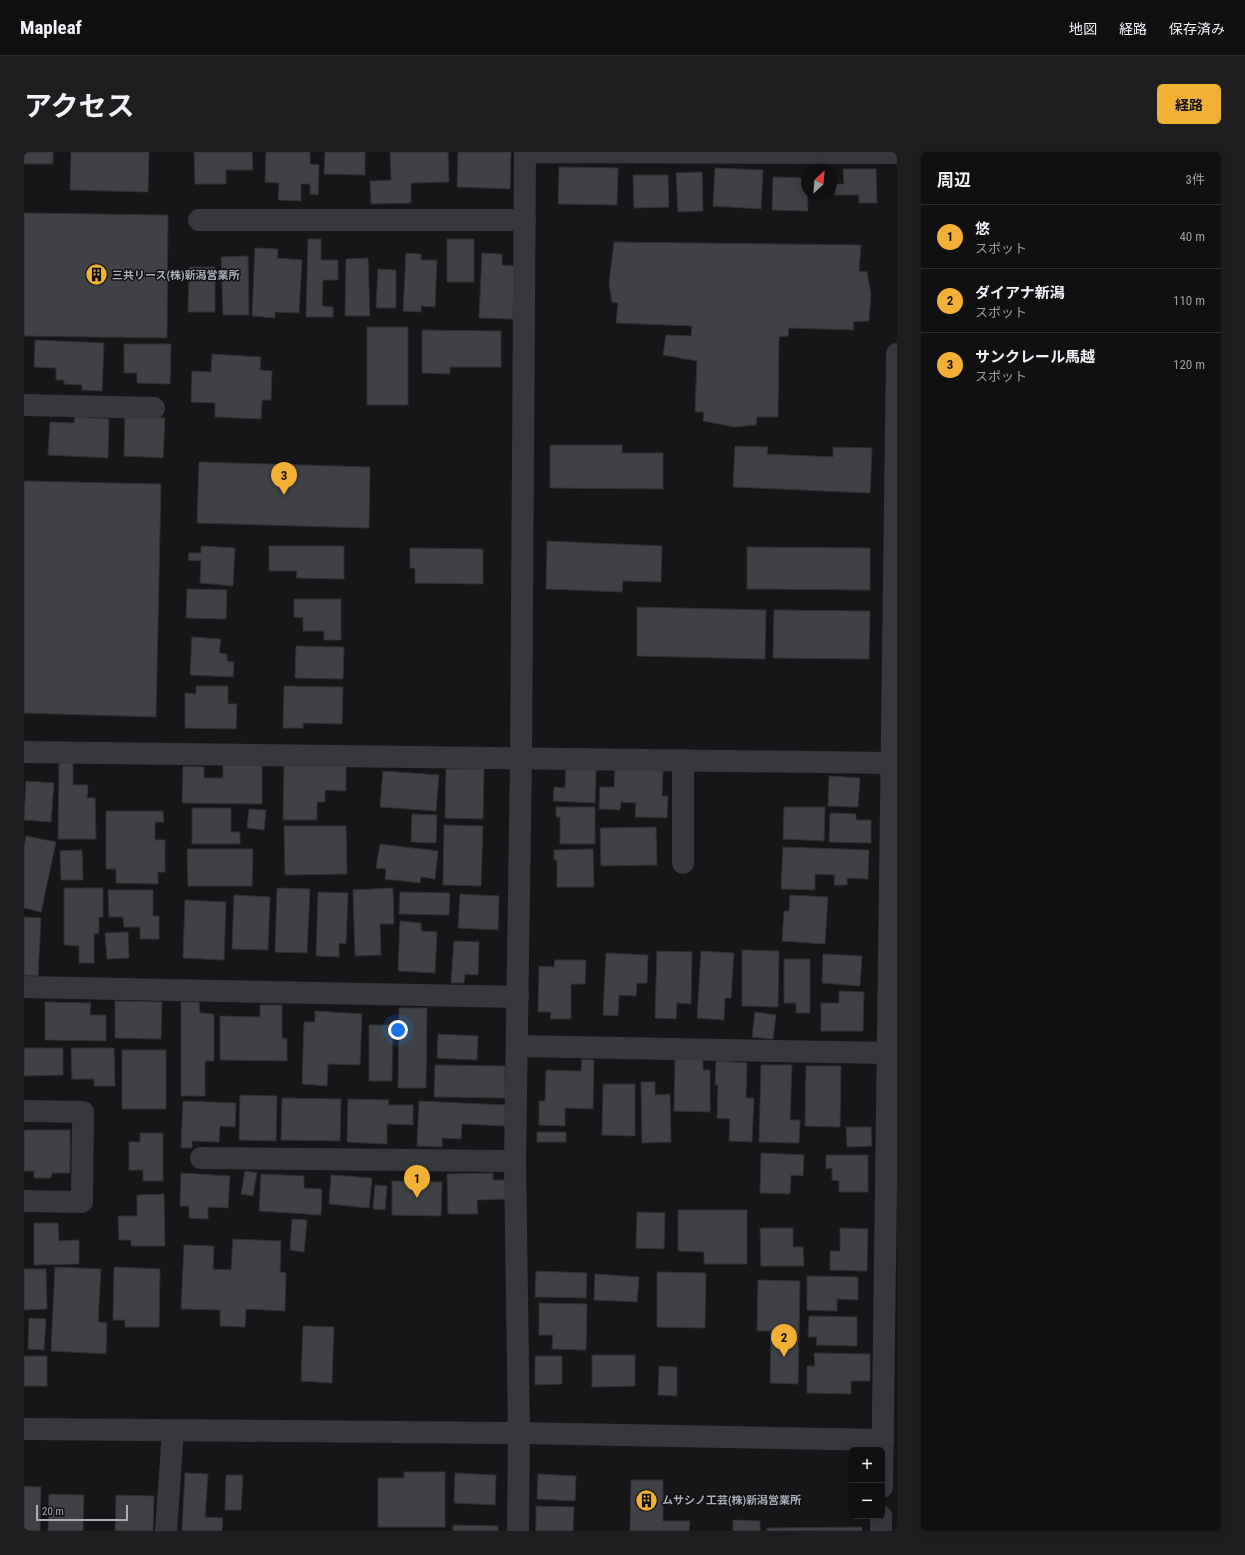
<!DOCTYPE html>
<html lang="ja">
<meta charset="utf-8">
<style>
:root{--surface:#101012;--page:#1e1e20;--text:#f1f3f6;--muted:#9c9d9f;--line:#303032;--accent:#f2b134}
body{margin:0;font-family:"Roboto Condensed","Noto Sans JP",sans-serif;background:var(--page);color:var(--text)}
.controls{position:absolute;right:12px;bottom:12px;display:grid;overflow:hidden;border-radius:6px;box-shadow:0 2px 10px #0003}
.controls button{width:36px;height:36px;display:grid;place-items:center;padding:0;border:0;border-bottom:1px solid var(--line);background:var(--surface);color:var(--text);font:20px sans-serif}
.compass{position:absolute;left:777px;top:12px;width:36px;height:36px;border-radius:50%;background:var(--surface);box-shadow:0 2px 10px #0003;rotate:26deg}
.scale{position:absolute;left:12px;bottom:10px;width:92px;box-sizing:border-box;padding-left:4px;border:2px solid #a8adb8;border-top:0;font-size:11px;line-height:14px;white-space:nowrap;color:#a8adb8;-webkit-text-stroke:3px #111113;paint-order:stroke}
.you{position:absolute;left:374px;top:878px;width:14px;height:14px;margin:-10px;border:3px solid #fff;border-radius:50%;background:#1a73e8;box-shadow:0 0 0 6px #1a73e833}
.badge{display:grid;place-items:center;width:26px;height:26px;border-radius:50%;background:var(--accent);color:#111;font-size:13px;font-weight:700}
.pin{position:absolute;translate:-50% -33px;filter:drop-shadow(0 1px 2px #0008)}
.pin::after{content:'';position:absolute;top:21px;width:14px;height:12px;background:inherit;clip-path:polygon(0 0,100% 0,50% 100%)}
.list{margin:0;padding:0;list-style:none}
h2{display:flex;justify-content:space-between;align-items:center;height:52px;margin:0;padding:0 16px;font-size:17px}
h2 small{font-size:13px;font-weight:400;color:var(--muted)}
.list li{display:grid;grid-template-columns:26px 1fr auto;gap:12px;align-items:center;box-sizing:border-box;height:64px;padding:0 16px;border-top:1px solid var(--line)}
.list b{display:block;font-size:15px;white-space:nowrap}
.list p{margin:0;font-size:13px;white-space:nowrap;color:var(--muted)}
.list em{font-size:13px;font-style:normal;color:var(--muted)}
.map{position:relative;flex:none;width:873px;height:1379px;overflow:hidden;border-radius:6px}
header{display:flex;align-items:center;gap:24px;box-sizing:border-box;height:56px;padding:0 20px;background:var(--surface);border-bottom:1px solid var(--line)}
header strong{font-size:19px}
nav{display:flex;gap:22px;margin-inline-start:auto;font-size:14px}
.intro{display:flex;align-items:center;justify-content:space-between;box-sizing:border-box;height:96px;padding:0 24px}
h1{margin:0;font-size:28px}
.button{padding:10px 18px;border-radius:6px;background:var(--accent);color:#111;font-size:14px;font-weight:700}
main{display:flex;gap:24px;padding:0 24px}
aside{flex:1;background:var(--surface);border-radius:6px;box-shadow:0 2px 10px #0003}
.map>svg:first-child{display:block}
.building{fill:#404145;stroke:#303034}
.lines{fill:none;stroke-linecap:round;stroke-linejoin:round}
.minor{stroke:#37383d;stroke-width:22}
.tertiary{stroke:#37383d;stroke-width:22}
.labels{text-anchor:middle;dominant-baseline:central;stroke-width:3;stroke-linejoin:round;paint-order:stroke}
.poi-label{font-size:11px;font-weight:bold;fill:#a8adb8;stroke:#111113;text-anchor:start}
</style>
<header>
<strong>Mapleaf</strong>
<nav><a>地図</a><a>経路</a><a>保存済み</a></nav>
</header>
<div class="intro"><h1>アクセス</h1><a class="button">経路</a></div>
<main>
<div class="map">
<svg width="873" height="1379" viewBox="0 0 873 1379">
<rect width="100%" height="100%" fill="#161618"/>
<g class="building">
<rect x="0" y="0" width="29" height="12"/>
<path d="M 47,0 L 125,0 L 124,40 L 46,38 Z"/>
<path d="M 170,0 L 228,0 L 229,18 L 202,18 L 202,32 L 171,32 Z"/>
<path d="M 242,0 L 286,0 L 286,12 L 295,13 L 294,43 L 286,42 L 286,32 L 277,32 L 277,49 L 254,48 L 255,31 L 241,30 Z"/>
<path d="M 301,0 L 341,0 L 341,23 L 300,22 Z"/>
<path d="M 366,0 L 424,0 L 425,30 L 387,31 L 387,51 L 347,52 L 346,29 L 367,28 Z"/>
<path d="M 434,0 L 487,0 L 486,37 L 433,35 Z"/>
<path d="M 535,15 L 594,16 L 593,53 L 534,52 Z"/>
<path d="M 691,16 L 739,18 L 737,57 L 689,54 Z"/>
<path d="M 819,17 L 852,17 L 853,51 L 835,51 L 835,43 L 811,43 L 811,32 L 820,32 Z"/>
<path d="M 678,20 L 679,59 L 654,60 L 652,21 Z"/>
<path d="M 609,23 L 644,23 L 645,55 L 610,56 Z"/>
<path d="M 749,25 L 783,26 L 784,59 L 748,58 Z"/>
<path d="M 0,61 L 144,63 L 143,186 L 0,184 Z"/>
<path d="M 284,87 L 297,87 L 297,108 L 314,108 L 314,128 L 299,128 L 298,154 L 309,155 L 309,165 L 282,165 Z"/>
<rect x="423" y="87" width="27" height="43"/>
<path d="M 590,90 L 837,93 L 835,119 L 843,120 L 847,143 L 845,169 L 829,170 L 830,178 L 765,176 L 764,184 L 755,185 L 754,265 L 733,265 L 732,273 L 710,275 L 679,269 L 680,260 L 671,260 L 673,209 L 639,203 L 642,183 L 667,184 L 668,174 L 592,171 L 594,151 L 588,150 L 585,131 Z"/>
<path d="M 231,96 L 254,97 L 253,106 L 278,108 L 275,161 L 251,160 L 251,166 L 228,164 Z"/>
<path d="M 382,101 L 397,102 L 397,108 L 413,108 L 411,155 L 397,154 L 397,160 L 379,159 Z"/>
<path d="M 458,101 L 478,102 L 478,113 L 490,114 L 489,167 L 455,166 Z"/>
<path d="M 224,104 L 225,163 L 199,163 L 197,105 Z"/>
<path d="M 344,106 L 346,164 L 321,164 L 322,107 Z"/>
<path d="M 165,115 L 191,115 L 191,160 L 164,160 Z"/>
<path d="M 354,117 L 372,118 L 372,156 L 352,156 Z"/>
<rect x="343" y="175" width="41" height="78"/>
<path d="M 398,178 L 477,179 L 477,215 L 426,215 L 426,222 L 398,221 Z"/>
<path d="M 11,188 L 80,191 L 78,239 L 58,238 L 58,233 L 40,232 L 40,228 L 32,228 L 32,216 L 10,215 Z"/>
<path d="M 100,192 L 147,192 L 146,232 L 113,231 L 113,221 L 100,221 Z"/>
<path d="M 188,202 L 237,205 L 236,218 L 248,219 L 247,248 L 238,248 L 237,267 L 191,265 L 191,251 L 167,250 L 168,219 L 187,220 Z"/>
<path d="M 51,265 L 85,267 L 84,306 L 24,303 L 26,270 L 50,271 Z"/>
<path d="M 101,265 L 141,266 L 139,306 L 100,304 Z"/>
<path d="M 526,293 L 598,293 L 598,301 L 639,301 L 639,337 L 526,336 Z"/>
<path d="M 711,294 L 744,295 L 743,302 L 809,305 L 809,295 L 848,296 L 846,341 L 709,335 Z"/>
<path d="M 175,310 L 346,315 L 345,376 L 173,371 Z"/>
<path d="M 0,329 L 137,332 L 132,565 L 0,561 Z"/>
<path d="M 523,389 L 638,394 L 637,430 L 599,429 L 598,440 L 522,437 Z"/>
<path d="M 177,394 L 211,396 L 209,434 L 176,431 L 177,409 L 164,408 L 165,401 L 177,401 Z"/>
<path d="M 245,394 L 320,394 L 320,427 L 272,426 L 273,419 L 245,419 Z"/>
<path d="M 723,395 L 846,396 L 846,438 L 723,437 Z"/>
<path d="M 386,396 L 459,397 L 459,432 L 391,431 L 391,416 L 386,416 Z"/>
<path d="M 163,437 L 203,438 L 202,467 L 162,466 Z"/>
<path d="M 270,447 L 317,447 L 317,488 L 300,488 L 300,479 L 279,479 L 279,466 L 270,465 Z"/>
<path d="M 613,455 L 742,458 L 741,507 L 613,504 Z"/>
<path d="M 750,458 L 846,459 L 845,507 L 749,506 Z"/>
<path d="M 168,485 L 197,487 L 195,501 L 203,502 L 203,509 L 210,510 L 209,525 L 166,523 Z"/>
<path d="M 272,494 L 320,495 L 319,527 L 271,526 Z"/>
<path d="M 172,534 L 204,534 L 204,552 L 213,552 L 212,577 L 161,576 L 161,541 L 172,542 Z"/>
<path d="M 260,534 L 319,535 L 318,572 L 279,571 L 279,576 L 259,576 Z"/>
<path d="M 35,611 L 49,611 L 49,633 L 64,633 L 63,646 L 71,646 L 72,687 L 34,687 Z"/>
<path d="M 199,613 L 238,613 L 238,652 L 158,651 L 159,614 L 180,615 L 180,626 L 199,626 Z"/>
<path d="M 260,613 L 322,614 L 322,639 L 301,638 L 301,650 L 293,650 L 293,668 L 259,668 Z"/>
<path d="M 542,615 L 572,616 L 571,651 L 529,649 L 530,635 L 541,636 Z"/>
<path d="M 422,617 L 460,617 L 459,667 L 421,666 Z"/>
<path d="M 591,617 L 639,619 L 638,644 L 644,644 L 643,666 L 611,665 L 612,651 L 597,650 L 596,658 L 575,657 L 576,635 L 590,635 Z"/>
<path d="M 359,619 L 415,623 L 412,659 L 356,655 Z"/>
<path d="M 805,624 L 836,626 L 834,655 L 804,654 Z"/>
<path d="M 2,629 L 30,631 L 27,670 L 0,668 Z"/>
<path d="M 532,655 L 571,655 L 571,692 L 536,692 L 536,665 L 532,665 Z"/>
<path d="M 760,655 L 801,655 L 800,689 L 759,687 Z"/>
<path d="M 168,656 L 207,656 L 207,680 L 216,680 L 216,692 L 168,692 Z"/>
<path d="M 225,657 L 242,658 L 240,678 L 223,676 Z"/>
<path d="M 82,659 L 139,659 L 140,670 L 131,670 L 131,688 L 141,688 L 141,720 L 134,720 L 134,732 L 92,731 L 92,717 L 82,717 Z"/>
<path d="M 806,661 L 832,662 L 832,668 L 847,668 L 847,691 L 805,690 Z"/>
<path d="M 388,662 L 413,663 L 412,691 L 387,690 Z"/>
<path d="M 420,673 L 459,674 L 457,734 L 419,733 Z"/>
<path d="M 260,674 L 322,674 L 323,722 L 261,723 Z"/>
<path d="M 632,675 L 633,713 L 577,714 L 576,676 Z"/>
<path d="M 2,684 L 32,690 L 17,760 L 0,756 L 0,695 Z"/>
<path d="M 356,692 L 414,699 L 411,727 L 397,725 L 396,731 L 361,727 L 362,717 L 352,716 Z"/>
<path d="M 759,695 L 845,698 L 844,727 L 823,726 L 823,733 L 810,733 L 811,723 L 791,722 L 791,738 L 757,737 Z"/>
<path d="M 163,697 L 229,697 L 228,734 L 164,734 Z"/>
<path d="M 569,697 L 570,735 L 533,735 L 533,708 L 530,708 L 530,698 Z"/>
<path d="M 58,698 L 59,728 L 37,728 L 36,699 Z"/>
<path d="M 40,736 L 79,736 L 79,765 L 75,765 L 75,781 L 70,782 L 70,811 L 55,811 L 55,794 L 40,793 Z"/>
<path d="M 253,736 L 286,737 L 283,801 L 251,800 Z"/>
<path d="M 369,736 L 370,772 L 356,772 L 357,803 L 331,804 L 329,738 Z"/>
<path d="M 84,738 L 129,738 L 129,764 L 135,764 L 135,787 L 116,787 L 116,775 L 100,775 L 99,765 L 85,765 Z"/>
<path d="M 294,740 L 324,741 L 322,792 L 315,791 L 315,805 L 292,804 Z"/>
<path d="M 376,740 L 426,741 L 425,763 L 375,762 Z"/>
<path d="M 436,742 L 475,744 L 474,778 L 434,776 Z"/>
<path d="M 210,743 L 246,745 L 244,798 L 208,797 Z"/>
<path d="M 766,743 L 804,745 L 801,792 L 758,789 L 760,759 L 765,759 Z"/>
<path d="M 161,748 L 202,750 L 200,808 L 159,806 Z"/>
<path d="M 0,765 L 17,766 L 14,824 L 0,823 Z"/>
<path d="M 376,769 L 397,771 L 397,779 L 413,780 L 411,821 L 374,819 Z"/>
<path d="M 104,780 L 105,806 L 83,807 L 81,781 Z"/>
<path d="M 430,789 L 455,790 L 454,823 L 441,822 L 440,831 L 427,831 Z"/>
<path d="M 718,798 L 755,799 L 754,855 L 718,854 Z"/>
<path d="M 633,799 L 668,800 L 667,852 L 653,851 L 652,867 L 631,866 Z"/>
<path d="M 677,799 L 710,801 L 707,846 L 701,846 L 700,868 L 673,866 Z"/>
<path d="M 582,801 L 624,803 L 623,831 L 613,831 L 612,844 L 595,843 L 594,864 L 579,863 Z"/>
<path d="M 799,802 L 838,804 L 836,834 L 798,831 Z"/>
<path d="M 760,807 L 786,807 L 786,861 L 772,861 L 772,851 L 760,851 Z"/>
<path d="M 531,808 L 562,808 L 561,832 L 547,832 L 547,867 L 526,867 L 527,860 L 514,860 L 515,814 L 530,815 Z"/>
<path d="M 815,839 L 840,840 L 839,879 L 797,879 L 797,851 L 815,851 Z"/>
<path d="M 91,849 L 138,850 L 137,887 L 91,886 Z"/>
<path d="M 21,850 L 67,851 L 66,863 L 82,863 L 82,889 L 21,888 Z"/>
<path d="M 157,850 L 175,850 L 176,861 L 190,862 L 190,909 L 181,909 L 181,944 L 157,944 Z"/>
<path d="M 236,853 L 258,853 L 258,886 L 263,887 L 263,909 L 196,908 L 196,864 L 236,865 Z"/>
<path d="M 375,856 L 403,856 L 402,936 L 374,936 Z"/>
<path d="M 291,859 L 338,862 L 336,913 L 304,912 L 303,934 L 278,932 L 280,870 L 291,870 Z"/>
<path d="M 731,860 L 752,863 L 749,887 L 728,885 Z"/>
<path d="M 345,873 L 369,873 L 368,929 L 345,929 Z"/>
<path d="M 414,882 L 454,884 L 453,908 L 413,906 Z"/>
<path d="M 0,896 L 39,896 L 39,923 L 0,924 Z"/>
<path d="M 47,896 L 90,896 L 91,934 L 70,934 L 70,927 L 48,927 Z"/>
<rect x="98" y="898" width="44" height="59"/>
<path d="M 651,906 L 679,907 L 679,918 L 686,918 L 686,960 L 650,959 Z"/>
<path d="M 558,907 L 570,908 L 569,957 L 541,956 L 541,974 L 515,973 L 515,949 L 521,949 L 522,918 L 557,919 Z"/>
<path d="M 692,909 L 723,911 L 722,946 L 730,946 L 728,990 L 705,989 L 706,967 L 693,966 L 694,933 L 691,933 Z"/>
<path d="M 411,913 L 481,914 L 481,946 L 410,945 Z"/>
<path d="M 737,913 L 768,913 L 766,968 L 776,968 L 775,991 L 735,990 Z"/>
<path d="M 782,914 L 817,914 L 816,975 L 781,974 Z"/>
<path d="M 617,930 L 631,930 L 631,943 L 646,942 L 647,990 L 618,991 Z"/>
<path d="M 579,932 L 611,932 L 611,984 L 578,983 Z"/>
<path d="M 216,943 L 253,944 L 252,989 L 215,988 Z"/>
<path d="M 258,946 L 317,947 L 316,989 L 257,988 Z"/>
<path d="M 324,947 L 365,948 L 364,953 L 389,953 L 389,973 L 363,972 L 363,992 L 323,990 Z"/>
<path d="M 159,949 L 212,951 L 211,975 L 196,974 L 195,990 L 168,989 L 168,996 L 157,996 Z"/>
<path d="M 395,949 L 481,953 L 481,974 L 438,972 L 437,987 L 418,986 L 418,995 L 393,994 Z"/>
<path d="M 822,975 L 847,975 L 848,994 L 823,995 Z"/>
<path d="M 0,978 L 46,978 L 46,1021 L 28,1021 L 27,1026 L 10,1026 L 10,1019 L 0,1019 Z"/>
<rect x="513" y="980" width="29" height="10"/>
<path d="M 116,981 L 139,981 L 139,1029 L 119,1029 L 119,1018 L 105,1018 L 105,990 L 116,990 Z"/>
<path d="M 737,1001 L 780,1003 L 779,1024 L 767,1023 L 766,1042 L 736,1041 Z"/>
<path d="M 802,1003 L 844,1003 L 844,1040 L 815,1040 L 815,1029 L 808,1028 L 808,1016 L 802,1017 Z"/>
<path d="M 221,1019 L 233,1021 L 229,1044 L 217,1042 Z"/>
<path d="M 157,1021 L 206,1024 L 204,1056 L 184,1055 L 184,1067 L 165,1066 L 165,1054 L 156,1054 Z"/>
<path d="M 469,1021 L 469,1028 L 481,1028 L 482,1047 L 453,1048 L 454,1062 L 424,1062 L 423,1022 Z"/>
<path d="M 237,1022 L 280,1024 L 280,1036 L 298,1037 L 297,1063 L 235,1059 Z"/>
<path d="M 307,1023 L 348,1026 L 345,1056 L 305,1052 Z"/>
<path d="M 368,1029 L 418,1030 L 417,1064 L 368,1063 Z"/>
<path d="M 351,1033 L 363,1034 L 361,1058 L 349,1057 Z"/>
<path d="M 140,1042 L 141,1094 L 107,1094 L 107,1088 L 95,1088 L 94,1064 L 113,1064 L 113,1043 Z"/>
<path d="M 654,1058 L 723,1058 L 723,1112 L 680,1112 L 680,1100 L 654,1099 Z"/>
<path d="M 613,1060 L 641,1061 L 640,1097 L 612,1096 Z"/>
<path d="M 268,1067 L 283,1068 L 280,1100 L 266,1098 Z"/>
<path d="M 10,1071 L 34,1071 L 35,1089 L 55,1088 L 55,1112 L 10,1113 Z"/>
<path d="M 736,1076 L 769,1076 L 769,1095 L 779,1095 L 780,1114 L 737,1114 Z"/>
<path d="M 816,1076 L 844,1077 L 843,1119 L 806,1118 L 806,1099 L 816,1099 Z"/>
<path d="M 209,1087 L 257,1089 L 256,1120 L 262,1121 L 261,1159 L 222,1157 L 221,1175 L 196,1174 L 196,1158 L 157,1157 L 160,1093 L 190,1094 L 189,1117 L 207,1118 Z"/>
<path d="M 31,1115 L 77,1117 L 74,1170 L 83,1171 L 82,1202 L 27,1199 Z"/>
<path d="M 90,1115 L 136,1117 L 135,1175 L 101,1175 L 101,1168 L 89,1168 Z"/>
<path d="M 0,1117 L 22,1117 L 23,1157 L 0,1158 Z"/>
<path d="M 512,1119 L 563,1121 L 562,1146 L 511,1145 Z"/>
<path d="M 633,1120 L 682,1121 L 681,1176 L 633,1175 Z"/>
<path d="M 571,1122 L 615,1125 L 613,1150 L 570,1148 Z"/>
<path d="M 783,1124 L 834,1125 L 834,1148 L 813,1147 L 813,1159 L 783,1158 Z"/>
<path d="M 734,1128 L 776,1129 L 774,1232 L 746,1231 L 747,1179 L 733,1179 Z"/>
<path d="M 515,1151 L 563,1152 L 562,1198 L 528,1197 L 529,1183 L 515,1183 Z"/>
<path d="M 785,1164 L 833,1165 L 833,1194 L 792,1193 L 793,1185 L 784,1185 Z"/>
<path d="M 5,1166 L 22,1167 L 20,1198 L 4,1197 Z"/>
<path d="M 279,1174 L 310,1175 L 308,1231 L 277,1229 Z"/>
<path d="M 790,1201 L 846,1202 L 846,1229 L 827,1229 L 827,1242 L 783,1241 L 783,1214 L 791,1214 Z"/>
<path d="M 568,1203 L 611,1203 L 611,1234 L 568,1235 Z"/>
<rect x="0" y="1204" width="23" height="30"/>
<path d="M 511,1204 L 538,1204 L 538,1232 L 511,1233 Z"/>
<path d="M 635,1214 L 653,1215 L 653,1244 L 634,1243 Z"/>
<path d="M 380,1320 L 421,1320 L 421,1375 L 354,1375 L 354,1326 L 380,1326 Z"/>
<path d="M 161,1321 L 184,1322 L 181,1365 L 199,1366 L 198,1379 L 158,1379 Z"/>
<path d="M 431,1321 L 472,1323 L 471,1353 L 430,1351 Z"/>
<path d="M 514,1322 L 552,1324 L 551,1349 L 513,1347 Z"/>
<path d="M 202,1323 L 219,1323 L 217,1358 L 201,1358 Z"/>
<path d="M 607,1328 L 639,1328 L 639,1369 L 666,1369 L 665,1379 L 606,1379 Z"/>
<path d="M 0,1334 L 17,1335 L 16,1379 L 0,1379 Z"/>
<path d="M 25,1342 L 60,1343 L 59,1379 L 24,1379 Z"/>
<path d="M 92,1343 L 130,1344 L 129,1379 L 91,1379 Z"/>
<path d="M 512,1354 L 550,1355 L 549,1379 L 512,1379 Z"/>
<path d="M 709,1368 L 736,1369 L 736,1379 L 709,1379 Z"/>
<path d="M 429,1373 L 474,1374 L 474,1379 L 429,1379 Z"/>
<path d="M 838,1375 L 838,1379 L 743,1379 L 743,1376 Z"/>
</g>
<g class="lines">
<g class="minor">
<path d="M 175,68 L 501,68"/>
<path d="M 0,253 L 130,256"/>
<path d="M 0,600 L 867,611"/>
<path d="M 659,711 L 659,608"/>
<path d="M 0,835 L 494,845"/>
<path d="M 493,894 L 863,901"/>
<path d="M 0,959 L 59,960 L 58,1050 L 0,1049"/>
<path d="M 177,1006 L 491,1009"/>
<path d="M 858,1335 L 873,202"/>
<path d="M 142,1379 L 149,1278"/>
<path d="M 494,1379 L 495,1281 L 491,1009 L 497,606 L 501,0 L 873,1"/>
<path d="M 857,1379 L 857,1364"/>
</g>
<path class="tertiary" d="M 0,1277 L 495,1281 L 859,1288"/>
</g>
<defs>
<symbol id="building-disc" viewBox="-11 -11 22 22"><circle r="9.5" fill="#f2b134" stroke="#111113"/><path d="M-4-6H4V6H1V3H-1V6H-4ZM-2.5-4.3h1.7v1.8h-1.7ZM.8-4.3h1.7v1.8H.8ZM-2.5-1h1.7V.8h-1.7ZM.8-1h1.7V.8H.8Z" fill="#111"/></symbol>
</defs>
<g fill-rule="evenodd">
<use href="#building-disc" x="60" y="110" width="25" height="25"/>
<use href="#building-disc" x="610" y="1336" width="25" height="25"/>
</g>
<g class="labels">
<g class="poi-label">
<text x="88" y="123">三共リース(株)新潟営業所</text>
<text x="638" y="1348">ムサシノ工芸(株)新潟営業所</text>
</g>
</g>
</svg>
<div class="controls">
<button>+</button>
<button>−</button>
</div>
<svg class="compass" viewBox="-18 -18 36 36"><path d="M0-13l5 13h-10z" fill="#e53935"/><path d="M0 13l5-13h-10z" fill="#9c9d9f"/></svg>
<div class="scale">20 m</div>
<div class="you"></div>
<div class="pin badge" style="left:393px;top:1046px">1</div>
<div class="pin badge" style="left:760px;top:1205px">2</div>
<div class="pin badge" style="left:260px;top:343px">3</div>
</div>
<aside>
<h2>周辺<small>3件</small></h2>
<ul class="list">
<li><span class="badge">1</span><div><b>悠</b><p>スポット</p></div><em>40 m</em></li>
<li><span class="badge">2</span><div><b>ダイアナ新潟</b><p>スポット</p></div><em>110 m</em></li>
<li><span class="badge">3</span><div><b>サンクレール馬越</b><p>スポット</p></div><em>120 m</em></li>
</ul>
</aside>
</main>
